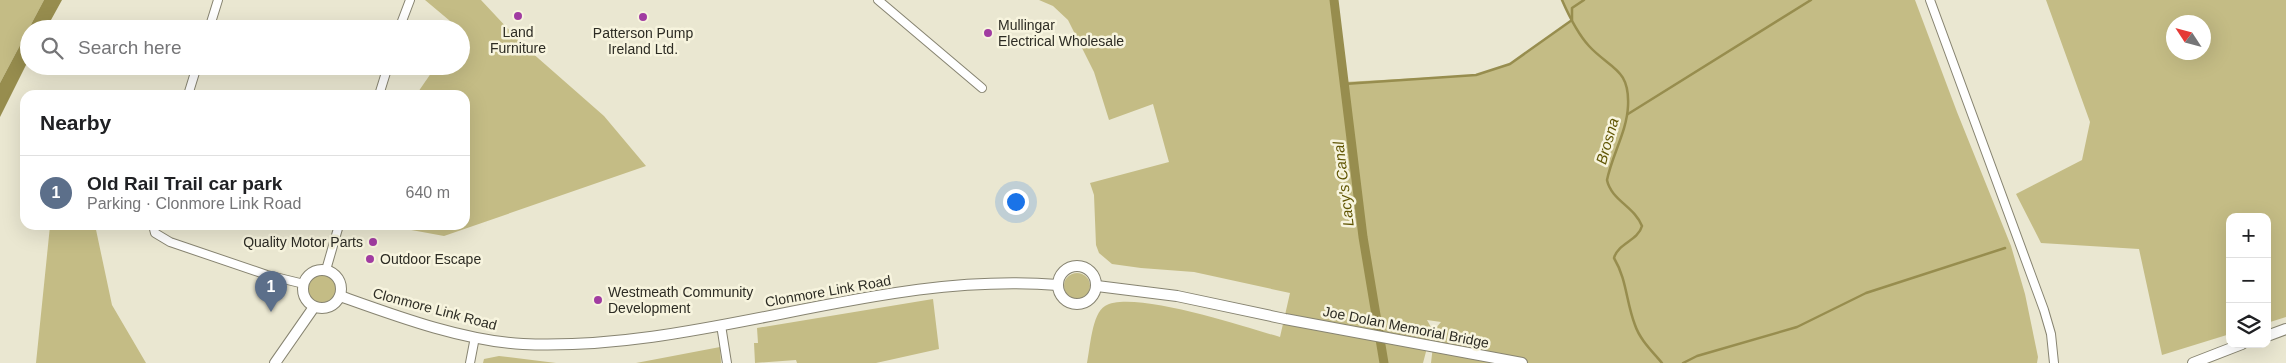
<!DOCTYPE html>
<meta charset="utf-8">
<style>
:root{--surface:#fff;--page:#f6f6f6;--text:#202124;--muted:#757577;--line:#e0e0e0;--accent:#a13ca1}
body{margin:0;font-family:Helvetica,sans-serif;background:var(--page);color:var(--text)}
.controls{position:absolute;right:15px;bottom:15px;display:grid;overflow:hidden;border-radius:10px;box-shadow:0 5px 20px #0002}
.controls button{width:45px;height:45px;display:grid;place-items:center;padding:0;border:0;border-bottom:1px solid var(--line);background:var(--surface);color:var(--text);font:25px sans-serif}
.compass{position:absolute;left:2166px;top:15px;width:45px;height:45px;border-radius:50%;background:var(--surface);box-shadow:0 5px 20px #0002;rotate:306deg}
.you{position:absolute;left:1015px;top:201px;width:18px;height:18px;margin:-12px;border:4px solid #fff;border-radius:50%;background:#1a73e8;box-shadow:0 0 0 8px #1a73e833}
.badge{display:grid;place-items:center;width:32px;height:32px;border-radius:50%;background:var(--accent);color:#fff;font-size:16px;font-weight:700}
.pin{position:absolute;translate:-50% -41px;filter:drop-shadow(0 1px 2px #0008)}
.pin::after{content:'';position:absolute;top:26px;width:18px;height:15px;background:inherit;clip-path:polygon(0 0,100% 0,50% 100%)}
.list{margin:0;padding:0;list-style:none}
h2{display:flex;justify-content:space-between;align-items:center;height:65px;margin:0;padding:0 20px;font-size:21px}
h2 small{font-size:16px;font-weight:400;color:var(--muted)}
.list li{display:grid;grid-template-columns:32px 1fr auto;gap:15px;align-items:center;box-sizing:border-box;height:75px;padding:0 20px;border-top:1px solid var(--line)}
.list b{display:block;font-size:19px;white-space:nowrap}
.list p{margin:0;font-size:16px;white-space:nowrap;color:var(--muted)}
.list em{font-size:16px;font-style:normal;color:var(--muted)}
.icon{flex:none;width:28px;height:28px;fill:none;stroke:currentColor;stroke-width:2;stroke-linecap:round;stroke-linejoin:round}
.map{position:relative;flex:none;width:2286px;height:363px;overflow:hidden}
.search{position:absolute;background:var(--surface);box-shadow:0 5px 20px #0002;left:20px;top:20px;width:450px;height:55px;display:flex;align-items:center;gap:12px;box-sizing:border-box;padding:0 18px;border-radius:28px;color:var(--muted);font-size:19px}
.panel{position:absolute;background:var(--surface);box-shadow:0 5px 20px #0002;left:20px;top:90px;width:450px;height:140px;border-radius:15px}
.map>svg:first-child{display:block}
.green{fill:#c4bc85;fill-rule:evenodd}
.water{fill:#978d4e}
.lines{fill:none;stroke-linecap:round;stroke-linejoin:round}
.stream{stroke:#978d4e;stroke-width:2.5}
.canal{stroke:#978d4e;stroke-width:9}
.minor-casing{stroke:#878471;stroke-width:10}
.major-casing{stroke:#878471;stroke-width:12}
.minor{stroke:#fff;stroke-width:8}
.major{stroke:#fff;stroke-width:10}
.poi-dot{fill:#a13ca1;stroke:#f7f4de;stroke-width:2}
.labels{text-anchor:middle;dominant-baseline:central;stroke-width:5;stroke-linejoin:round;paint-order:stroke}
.poi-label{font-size:14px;fill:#2d2c24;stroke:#f7f4de;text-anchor:start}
.street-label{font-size:14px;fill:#2d2c24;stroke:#f7f4de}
.water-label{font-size:15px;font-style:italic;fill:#605503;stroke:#f7f4de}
</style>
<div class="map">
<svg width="2286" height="363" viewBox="0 0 2286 363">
<rect width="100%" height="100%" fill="#eae7d1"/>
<g class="green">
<path d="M 0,0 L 44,0 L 0,83 Z"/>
<path d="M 425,0 L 481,0 L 522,44 L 604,116 L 646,166 L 444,236 L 384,225 L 465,225 L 465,95 L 416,95 L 436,66 L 461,66 L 462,31 Z"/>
<path d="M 1039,0 L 1332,0 L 1344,82 L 1476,75 L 1510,64 L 1572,21 L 1562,0 L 1915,0 L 1957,112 L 2011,246 L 2025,294 L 2038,357 L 2037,363 L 1431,363 L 1435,329 L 1441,322 L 1427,320 L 1432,329 L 1423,363 L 1087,363 C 1090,349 1092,313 1105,306 C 1132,289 1248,328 1280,337 L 1290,293 L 1194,272 L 1141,268 L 1112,264 L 1099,253 L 1096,245 L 1094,195 L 1090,183 L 1169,162 L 1153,104 L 1109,120 L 1094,72 L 1068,20 L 1053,6 Z"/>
<path d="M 2046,0 L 2286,0 L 2286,317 L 2267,323 L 2267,217 L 2230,217 L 2230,334 L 2162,355 L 2139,249 L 2041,243 L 2016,194 L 2082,160 L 2090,122 ZM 2174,22 L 2204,22 L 2204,52 L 2174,52 Z"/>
<path d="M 72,225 L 95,225 L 112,305 L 146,363 L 36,363 L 50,226 L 66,227 Z"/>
<circle cx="1077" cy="286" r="13"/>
<circle cx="322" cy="290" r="15"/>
<path d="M 933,299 L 939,349 L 876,363 L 797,363 L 796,360 L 755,363 L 754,343 L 758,343 L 757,328 Z"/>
<path d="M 720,347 L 721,363 L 636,363 Z"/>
<path d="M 499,356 L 556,363 L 483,363 L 484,359 Z"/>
</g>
<path class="water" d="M 44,0 L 62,0 L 46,29 L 29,29 L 29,59 L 0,117 L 0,83 Z"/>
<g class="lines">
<g class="stream">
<path d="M 1562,0 C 1569,16 1577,33 1589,46 C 1610,69 1630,68 1628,106 C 1627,131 1612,155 1607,180 C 1611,200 1635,207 1642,226 C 1638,241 1618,243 1614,258 C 1627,280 1626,302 1635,325 C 1640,340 1653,352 1662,363"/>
<path d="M 1344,84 L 1476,75 L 1510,64 L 1572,20 L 1572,8 L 1584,0"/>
<path d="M 1628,114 L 1811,0"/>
<path d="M 1683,363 L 1697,356 L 1797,327 L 1866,293 L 2005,248"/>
</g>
<path class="canal" d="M 1334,0 L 1363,237 L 1384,363"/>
<defs>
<g id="minor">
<path d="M 878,0 L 982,88"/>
<path d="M 1930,0 L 2044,310 L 2051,334 L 2054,363"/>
<path d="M 209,29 L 218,0"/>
<path d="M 399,29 L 410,0"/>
<path d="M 188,95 L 197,66"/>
<path d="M 379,95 L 388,66"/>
<path d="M 153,225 L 155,233 L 170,242 L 267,275 L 304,284"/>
<path d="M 326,270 L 339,225"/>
<path d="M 721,325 L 727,363"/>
<path d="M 470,363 L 475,337"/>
</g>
<g id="major">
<circle cx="1077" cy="285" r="19"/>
<circle cx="322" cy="289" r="19"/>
<path d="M 1097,286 L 1177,296 L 1285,319 L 1522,363"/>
<path d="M 340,296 C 396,316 463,341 523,344 C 704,352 877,270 1058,285"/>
<path d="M 2267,336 L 2286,329"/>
<path d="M 275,363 L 314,307"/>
<path d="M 2193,363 L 2242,344"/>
</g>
</defs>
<use href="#minor" class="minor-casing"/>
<use href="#major" class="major-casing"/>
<use href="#minor" class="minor"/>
<use href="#major" class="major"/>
</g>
<g class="poi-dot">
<circle cx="518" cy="16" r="5"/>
<circle cx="643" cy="17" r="5"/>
<circle cx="988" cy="33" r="5"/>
<circle cx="373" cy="242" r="5"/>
<circle cx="370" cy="259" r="5"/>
<circle cx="598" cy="300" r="5"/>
</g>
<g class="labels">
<g class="poi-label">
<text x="998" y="25">Mullingar<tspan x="998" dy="16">Electrical Wholesale</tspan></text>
<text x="518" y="32" text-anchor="middle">Land<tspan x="518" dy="16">Furniture</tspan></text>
<text x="643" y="33" text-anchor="middle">Patterson Pump<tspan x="643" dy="16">Ireland Ltd.</tspan></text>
<text x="363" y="242" text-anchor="end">Quality Motor Parts</text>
<text x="380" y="259">Outdoor Escape</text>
<text x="608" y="292">Westmeath Community<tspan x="608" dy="16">Development</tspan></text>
</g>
<g class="street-label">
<text transform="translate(828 291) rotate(-10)">Clonmore Link Road</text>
<text transform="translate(435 309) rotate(15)">Clonmore Link Road</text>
<text transform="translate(1406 327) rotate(11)">Joe Dolan Memorial Bridge</text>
</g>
<g class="water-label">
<text transform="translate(1607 141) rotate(-74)">Brosna</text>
<text transform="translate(1343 184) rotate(-97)">Lacy's Canal</text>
</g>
</g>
</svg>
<div class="controls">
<button>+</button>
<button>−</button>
<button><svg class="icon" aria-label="layers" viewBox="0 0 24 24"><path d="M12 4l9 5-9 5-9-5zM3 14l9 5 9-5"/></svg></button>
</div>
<svg class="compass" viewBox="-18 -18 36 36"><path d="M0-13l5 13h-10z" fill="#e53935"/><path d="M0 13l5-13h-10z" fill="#757577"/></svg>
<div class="you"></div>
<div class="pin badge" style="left:271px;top:312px;background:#5c6f8a">1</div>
<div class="search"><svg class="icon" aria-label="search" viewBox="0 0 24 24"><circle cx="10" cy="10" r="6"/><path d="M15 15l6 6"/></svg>Search here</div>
<section class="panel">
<h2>Nearby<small></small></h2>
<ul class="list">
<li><span class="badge" style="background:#5c6f8a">1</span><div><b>Old Rail Trail car park</b><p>Parking · Clonmore Link Road</p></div><em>640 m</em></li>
</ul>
</section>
</div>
